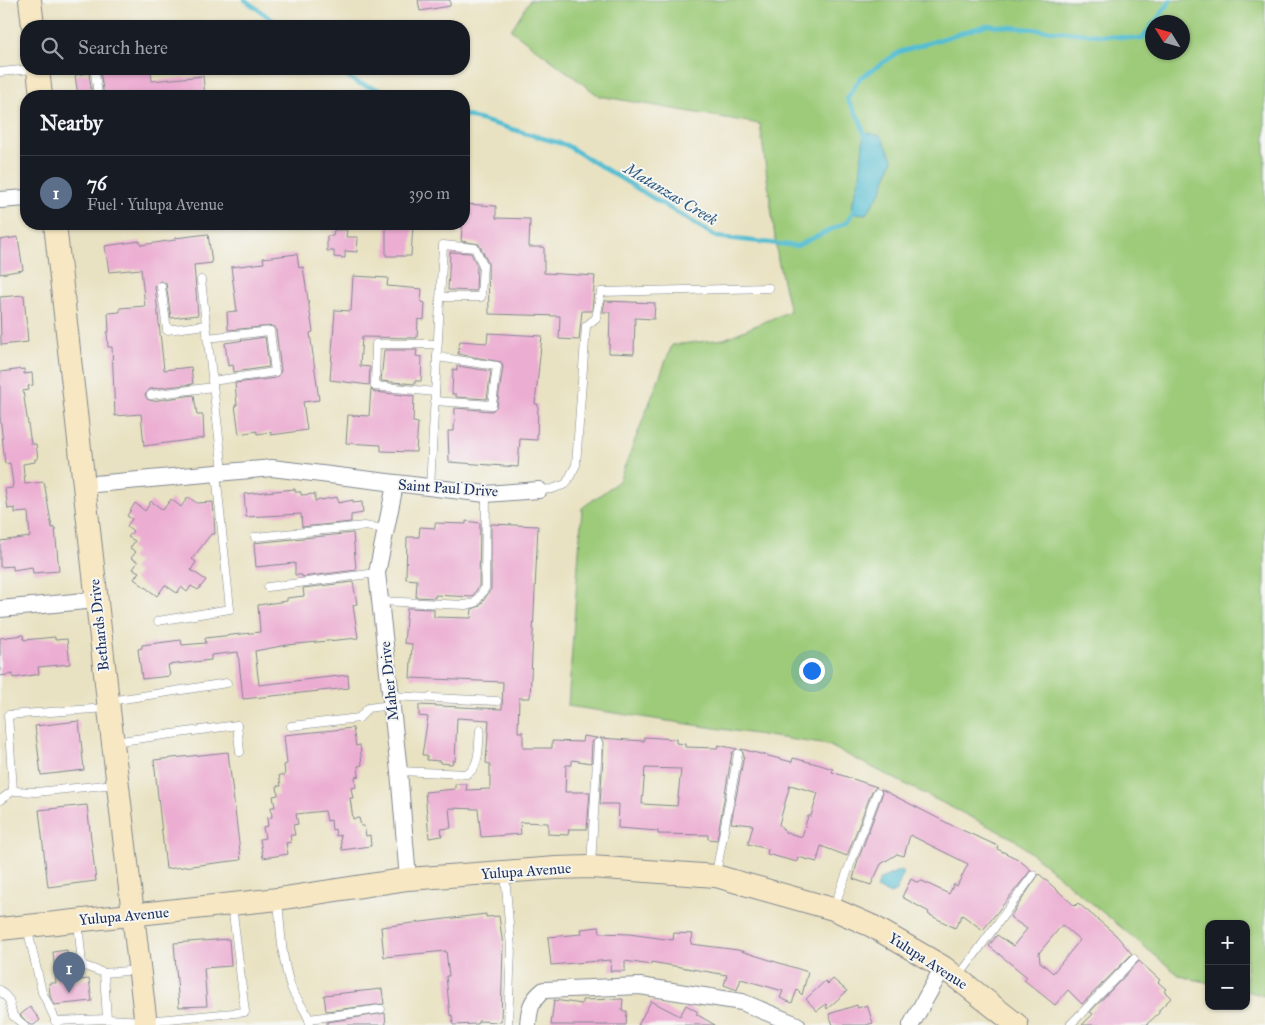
<!DOCTYPE html>
<meta charset="utf-8">
<style>
:root{--surface:#171b24;--page:#20242c;--text:#f1f3f6;--muted:#9ea1a6;--line:#363941;--accent:#ea580c}
body{margin:0;font-family:"IM FELL Great Primer",serif;background:var(--page);color:var(--text)}
.controls{position:absolute;right:15px;bottom:15px;display:grid;overflow:hidden;border-radius:10px;box-shadow:0 1px 4px #0004}
.controls button{width:45px;height:45px;display:grid;place-items:center;padding:0;border:0;border-bottom:1px solid var(--line);background:var(--surface);color:var(--text);font:25px sans-serif}
.compass{position:absolute;left:1145px;top:15px;width:45px;height:45px;border-radius:50%;background:var(--surface);box-shadow:0 1px 4px #0004;rotate:307deg}
.you{position:absolute;left:811px;top:670px;width:18px;height:18px;margin:-12px;border:4px solid #fff;border-radius:50%;background:#1a73e8;box-shadow:0 0 0 8px #1a73e833}
.badge{display:grid;place-items:center;width:32px;height:32px;border-radius:50%;background:var(--accent);color:#fff;font-size:16px;font-weight:700}
.pin{position:absolute;translate:-50% -41px;filter:drop-shadow(0 1px 2px #0008)}
.pin::after{content:'';position:absolute;top:26px;width:18px;height:15px;background:inherit;clip-path:polygon(0 0,100% 0,50% 100%)}
.list{margin:0;padding:0;list-style:none}
h2{display:flex;justify-content:space-between;align-items:center;height:65px;margin:0;padding:0 20px;font-size:21px}
h2 small{font-size:16px;font-weight:400;color:var(--muted)}
.list li{display:grid;grid-template-columns:32px 1fr auto;gap:15px;align-items:center;box-sizing:border-box;height:75px;padding:0 20px;border-top:1px solid var(--line)}
.list b{display:block;font-size:19px;white-space:nowrap}
.list p{margin:0;font-size:16px;white-space:nowrap;color:var(--muted)}
.list em{font-size:16px;font-style:normal;color:var(--muted)}
.icon{flex:none;width:28px;height:28px;fill:none;stroke:currentColor;stroke-width:2;stroke-linecap:round;stroke-linejoin:round}
.map{position:relative;flex:none;width:1265px;height:1025px;overflow:hidden}
.search{position:absolute;background:var(--surface);box-shadow:0 1px 4px #0004;left:20px;top:20px;width:450px;height:55px;display:flex;align-items:center;gap:12px;box-sizing:border-box;padding:0 18px;border-radius:20px;color:var(--muted);font-size:19px}
.panel{position:absolute;background:var(--surface);box-shadow:0 1px 4px #0004;left:20px;top:90px;width:450px;height:140px;border-radius:20px}
.map>svg:first-child{display:block}
.green{fill:#9dcb79;stroke:#5c7d6c;fill-rule:evenodd}
.water{fill:#55bed2;stroke:#387698}
.lines{fill:none;stroke-linecap:round;stroke-linejoin:round}
.stream{stroke:#55bed2;stroke-width:4.5}
.building{fill:#ecadd2;fill-rule:evenodd}
.lane-casing{stroke:#828890;stroke-width:9}
.street-casing{stroke:#828890;stroke-width:18}
.secondary-casing{stroke:#828890;stroke-width:24}
.lane{stroke:#fff;stroke-width:8}
.street{stroke:#fff;stroke-width:16}
.secondary{stroke:#f7e8c3;stroke-width:22}
.labels{text-anchor:middle;dominant-baseline:central;stroke-width:4;stroke-linejoin:round;paint-order:stroke}
.street-label{font-size:15px;fill:#1b2f5e;stroke:#f6f6f2}
.water-label{font-size:16px;font-style:italic;fill:#2c5a81;stroke:#f6f6f2}
</style>
<div class="map">
<svg width="1265" height="1025" viewBox="0 0 1265 1025">
<rect width="100%" height="100%" fill="#f6f6f2"/>
<filter id="ink" filterUnits="userSpaceOnUse"><feTurbulence type="fractalNoise" baseFrequency=".02" numOctaves="2"/><feDisplacementMap in="SourceGraphic" scale="10" xChannelSelector="R" yChannelSelector="G"/><feConvolveMatrix kernelMatrix="1 2 1 2 8 2 1 2 1" color-interpolation-filters="sRGB"/></filter>
<filter id="wash" filterUnits="userSpaceOnUse"><feTurbulence type="fractalNoise" baseFrequency=".0096" numOctaves="4" result="noise"/><feDisplacementMap in="SourceGraphic" scale="20" xChannelSelector="R" yChannelSelector="G"/><feGaussianBlur stdDeviation="1.12" result="paint"/><feColorMatrix in="noise" values="0 0 0 0 0 0 0 0 0 0 0 0 0 0 0 0 0 1.4 0 .05"/><feComposite in="paint" operator="in"/></filter>
<g filter="url(#wash)">
<rect width="100%" height="100%" fill="#e9e2c2"/>
<path class="green" d="M 530,0 L 1265,0 L 1265,996 L 1246,991 L 1246,924 L 1209,924 L 1209,983 L 1180,976 L 1014,839 L 828,745 L 568,706 L 582,508 L 619,481 L 672,345 L 724,339 L 790,311 L 778,260 L 760,124 L 599,96 L 511,30 ZM 1152,22 L 1182,22 L 1182,52 L 1152,52 Z"/>
<g class="water">
<path d="M 864,132 L 881,136 L 893,159 L 881,192 L 866,214 L 852,213 L 853,201 L 860,176 Z"/>
<path d="M 901,870 L 903,874 L 896,891 L 891,894 L 876,888 L 880,879 Z"/>
</g>
<g class="lines">
<g class="stream">
<path d="M 245,0 L 281,26"/>
<path d="M 1155,22 L 1171,0"/>
<path d="M 337,69 L 357,83 L 401,96"/>
<path d="M 464,115 L 566,145 L 717,237 L 797,246 L 847,222 L 855,208"/>
<path d="M 865,136 L 860,120 L 847,99 L 860,78 L 899,52 L 987,25 L 1142,39 L 1152,25"/>
</g>
</g>
<g id="blocks">
<g class="building">
<path d="M 418,0 L 450,0 L 450,6 L 420,11 Z"/>
<path d="M 125,69 L 151,71 L 152,81 L 203,76 L 205,96 L 104,96 L 100,71 Z"/>
<path d="M 89,73 L 92,96 L 78,96 L 75,75 Z"/>
<path d="M 464,204 L 496,206 L 496,218 L 530,219 L 529,247 L 544,247 L 544,273 L 595,276 L 592,311 L 582,311 L 579,340 L 559,339 L 560,316 L 489,314 L 488,263 L 479,244 L 461,241 Z"/>
<path d="M 386,224 L 413,224 L 411,256 L 386,256 Z"/>
<path d="M 334,230 L 347,230 L 346,237 L 358,237 L 357,252 L 345,251 L 345,258 L 334,257 L 334,251 L 327,251 L 327,236 L 333,236 Z"/>
<path d="M 208,234 L 212,263 L 194,265 L 198,315 L 171,318 L 166,283 L 160,281 L 155,286 L 164,370 L 191,367 L 193,384 L 150,389 L 145,395 L 147,399 L 152,401 L 194,395 L 197,415 L 203,415 L 204,438 L 144,446 L 141,414 L 115,416 L 112,347 L 108,347 L 107,332 L 109,332 L 108,313 L 120,312 L 120,308 L 145,306 L 141,269 L 109,272 L 105,246 L 140,241 L 141,245 L 175,240 L 175,238 Z"/>
<path d="M 18,237 L 23,270 L 0,274 L 0,240 Z"/>
<path d="M 450,252 L 471,253 L 477,266 L 476,291 L 448,290 Z"/>
<path d="M 297,254 L 299,268 L 303,267 L 313,332 L 310,333 L 319,400 L 303,402 L 307,430 L 271,435 L 271,432 L 257,434 L 257,431 L 239,434 L 235,405 L 237,405 L 235,383 L 276,378 L 281,371 L 276,330 L 273,326 L 228,330 L 227,312 L 237,311 L 231,267 L 264,263 L 263,258 Z"/>
<path d="M 353,276 L 388,278 L 387,286 L 422,289 L 421,302 L 425,303 L 424,320 L 418,319 L 417,338 L 362,337 L 360,366 L 370,367 L 369,385 L 330,380 L 335,310 L 351,311 Z"/>
<path d="M 24,295 L 28,342 L 1,345 L 0,297 Z"/>
<path d="M 605,301 L 655,303 L 654,319 L 635,318 L 634,354 L 609,353 L 610,312 L 603,312 Z"/>
<path d="M 488,333 L 542,336 L 535,404 L 538,404 L 537,440 L 520,439 L 518,467 L 449,462 L 448,431 L 454,431 L 455,408 L 492,411 L 497,406 L 503,367 L 501,362 L 458,354 L 460,341 L 487,343 Z"/>
<path d="M 265,337 L 269,367 L 234,372 L 233,365 L 228,366 L 225,343 Z"/>
<path d="M 384,350 L 417,350 L 416,356 L 422,357 L 421,381 L 415,381 L 415,384 L 381,381 Z"/>
<path d="M 457,366 L 491,371 L 487,399 L 456,397 L 456,394 L 452,394 L 453,369 L 457,370 Z"/>
<path d="M 24,369 L 24,374 L 32,373 L 33,385 L 28,386 L 29,390 L 23,391 L 31,444 L 36,444 L 38,459 L 35,459 L 35,462 L 23,464 L 25,484 L 44,482 L 52,528 L 55,528 L 59,571 L 33,573 L 32,567 L 13,570 L 13,566 L 0,567 L 0,541 L 30,537 L 28,512 L 15,513 L 15,508 L 8,509 L 5,489 L 12,488 L 13,484 L 10,463 L 5,464 L 0,415 L 0,372 Z"/>
<path d="M 371,389 L 374,392 L 414,396 L 413,422 L 418,423 L 416,452 L 381,451 L 381,445 L 346,443 L 348,415 L 369,416 Z"/>
<path d="M 295,489 L 295,492 L 301,492 L 301,495 L 315,494 L 315,501 L 337,497 L 338,503 L 353,500 L 353,503 L 362,502 L 363,513 L 351,515 L 351,522 L 302,527 L 301,514 L 246,517 L 244,494 Z"/>
<path d="M 188,497 L 197,503 L 213,502 L 215,534 L 211,534 L 192,559 L 196,562 L 191,570 L 206,580 L 198,590 L 191,586 L 187,592 L 181,587 L 177,593 L 165,585 L 157,596 L 134,579 L 139,572 L 133,569 L 138,562 L 131,558 L 136,552 L 130,548 L 135,541 L 128,537 L 133,531 L 127,526 L 132,519 L 127,516 L 135,503 L 145,511 L 151,501 L 163,510 L 171,499 L 181,507 Z"/>
<path d="M 466,521 L 480,523 L 479,586 L 472,597 L 435,595 L 435,598 L 416,597 L 417,580 L 406,579 L 407,537 L 419,537 L 420,527 L 435,528 L 435,523 L 466,524 Z"/>
<path d="M 491,524 L 538,526 L 530,698 L 519,698 L 518,732 L 523,732 L 523,748 L 552,748 L 552,741 L 582,742 L 583,736 L 597,738 L 592,742 L 591,763 L 572,760 L 572,765 L 566,765 L 565,792 L 590,792 L 587,829 L 569,829 L 568,835 L 548,834 L 548,823 L 520,822 L 521,834 L 481,837 L 478,809 L 449,808 L 451,828 L 441,829 L 442,836 L 429,838 L 425,792 L 455,789 L 455,784 L 467,784 L 466,790 L 490,789 L 490,764 L 486,763 L 489,720 L 457,718 L 455,761 L 453,760 L 452,764 L 440,763 L 440,761 L 427,760 L 427,755 L 422,755 L 428,717 L 419,716 L 419,705 L 502,709 L 503,682 L 410,678 L 412,644 L 404,643 L 407,608 L 434,609 L 434,617 L 471,618 L 472,609 L 480,606 L 491,589 Z"/>
<path d="M 353,533 L 356,570 L 302,577 L 302,575 L 295,575 L 295,563 L 256,567 L 254,543 Z"/>
<path d="M 353,582 L 357,604 L 353,605 L 358,638 L 287,645 L 255,651 L 259,685 L 348,675 L 349,688 L 243,699 L 238,652 L 211,655 L 211,660 L 168,665 L 170,676 L 142,679 L 138,649 L 142,648 L 142,645 L 181,640 L 182,645 L 206,643 L 205,638 L 260,632 L 258,605 L 287,601 L 287,598 L 304,596 L 303,588 Z"/>
<path d="M 23,635 L 24,640 L 55,637 L 55,640 L 67,639 L 70,664 L 38,667 L 39,674 L 34,675 L 13,678 L 13,674 L 0,676 L 0,638 Z"/>
<path d="M 79,721 L 84,770 L 41,775 L 35,726 Z"/>
<path d="M 353,728 L 356,746 L 360,745 L 362,765 L 358,766 L 359,776 L 355,777 L 356,787 L 351,788 L 353,798 L 350,798 L 353,819 L 359,818 L 361,826 L 364,826 L 366,836 L 370,835 L 371,846 L 342,850 L 340,835 L 336,836 L 335,829 L 332,830 L 331,820 L 327,821 L 325,811 L 296,814 L 298,824 L 293,825 L 295,835 L 290,835 L 291,842 L 286,843 L 288,854 L 263,858 L 260,839 L 265,838 L 263,827 L 268,826 L 267,818 L 272,817 L 271,807 L 275,807 L 273,796 L 278,795 L 277,786 L 281,786 L 279,775 L 285,775 L 284,765 L 287,764 L 284,735 Z"/>
<path d="M 644,737 L 676,739 L 676,743 L 685,744 L 685,747 L 717,748 L 718,745 L 737,749 L 732,753 L 717,840 L 708,839 L 708,835 L 658,834 L 658,831 L 618,828 L 619,804 L 600,804 L 604,743 L 600,738 L 644,741 ZM 645,768 L 681,769 L 677,806 L 642,804 Z"/>
<path d="M 741,749 L 792,762 L 793,758 L 817,764 L 833,769 L 832,772 L 877,787 L 872,791 L 847,856 L 821,846 L 817,862 L 798,857 L 797,862 L 767,854 L 768,849 L 748,844 L 753,825 L 731,823 L 744,755 ZM 790,785 L 818,793 L 811,816 L 808,816 L 802,837 L 785,832 L 779,824 Z"/>
<path d="M 228,752 L 241,860 L 166,869 L 154,760 Z"/>
<path d="M 881,789 L 953,826 L 998,846 L 997,849 L 1018,859 L 1031,870 L 983,930 L 962,915 L 955,928 L 928,914 L 929,912 L 902,897 L 911,879 L 916,882 L 922,881 L 949,894 L 954,884 L 957,886 L 968,864 L 910,835 L 904,856 L 897,854 L 881,864 L 871,885 L 853,879 L 858,860 L 882,795 Z"/>
<path d="M 87,805 L 96,881 L 48,887 L 39,810 Z"/>
<path d="M 1039,874 L 1067,899 L 1075,906 L 1078,903 L 1116,935 L 1132,954 L 1082,1004 L 1068,990 L 1055,1005 L 1024,980 L 1027,977 L 989,946 L 997,935 L 1013,946 L 1027,929 L 1010,917 ZM 1062,925 L 1080,940 L 1053,973 L 1040,962 L 1039,953 Z"/>
<path d="M 486,914 L 486,917 L 499,916 L 503,946 L 501,1022 L 478,1021 L 478,1024 L 453,1025 L 452,1015 L 450,1016 L 446,976 L 449,976 L 446,951 L 384,957 L 381,927 Z"/>
<path d="M 599,927 L 600,933 L 629,934 L 673,940 L 674,933 L 693,934 L 691,944 L 738,950 L 808,972 L 802,995 L 797,990 L 792,1003 L 780,998 L 783,991 L 741,979 L 737,990 L 724,985 L 727,975 L 651,962 L 651,965 L 625,961 L 625,971 L 610,971 L 611,960 L 551,965 L 548,937 L 582,934 L 581,929 Z"/>
<path d="M 229,939 L 231,966 L 204,968 L 207,1006 L 179,1007 L 174,943 Z"/>
<path d="M 67,950 L 70,981 L 89,979 L 92,1001 L 54,1005 L 50,996 L 49,983 L 56,983 L 53,952 Z"/>
<path d="M 1139,961 L 1160,980 L 1158,982 L 1166,989 L 1164,991 L 1171,998 L 1159,1010 L 1159,1013 L 1146,1025 L 1082,1025 L 1093,1014 L 1090,1012 Z"/>
<path d="M 833,979 L 847,991 L 827,1009 L 826,1004 L 817,1011 L 806,999 L 825,981 L 828,984 Z"/>
<path d="M 382,989 L 384,1004 L 326,1011 L 324,995 Z"/>
<path d="M 623,999 L 622,1011 L 627,1011 L 626,1025 L 551,1025 L 554,1000 L 582,1004 L 582,1000 Z"/>
<path d="M 651,1001 L 680,1016 L 686,1005 L 698,1012 L 696,1014 L 715,1025 L 638,1025 Z"/>
<path d="M 857,1005 L 858,1008 L 867,1005 L 873,1023 L 866,1025 L 833,1025 L 829,1014 Z"/>
<path d="M 30,1007 L 40,1020 L 34,1025 L 30,1025 L 20,1015 Z"/>
<path d="M 385,1013 L 386,1025 L 327,1025 L 327,1022 Z"/>
</g>
</g>
</g>
<g filter="url(#ink)">
<use href="#blocks" fill-opacity="0" stroke="#828890" stroke-width="1"/>
<g class="lines">
<defs>
<g id="lane">
<path d="M 0,72 L 32,69"/>
<path d="M 95,73 L 98,96"/>
<path d="M 201,280 L 223,472"/>
<path d="M 161,286 L 167,330 L 206,325"/>
<path d="M 207,338 L 270,331 L 275,372 L 212,381"/>
<path d="M 435,392 L 375,386 L 376,344 L 437,344"/>
<path d="M 151,395 L 213,387"/>
<path d="M 435,401 L 492,405 L 497,366 L 437,357"/>
<path d="M 430,488 L 443,245 L 475,248 L 483,265 L 481,297 L 440,297"/>
<path d="M 539,490 L 552,489 L 566,484 L 576,465 L 586,326 L 596,318 L 601,292 L 769,288"/>
<path d="M 255,537 L 364,526 L 388,529"/>
<path d="M 268,587 L 377,573"/>
<path d="M 380,601 L 465,605 L 475,603 L 485,588 L 486,494"/>
<path d="M 158,621 L 230,609 L 216,473"/>
<path d="M 390,696 L 497,701"/>
<path d="M 110,701 L 227,683"/>
<path d="M 291,726 L 359,718 L 368,708 L 391,705"/>
<path d="M 114,742 L 237,725 L 240,752"/>
<path d="M 399,771 L 467,774 C 481,766 478,745 480,730"/>
<path d="M 13,791 L 8,715 L 107,708"/>
<path d="M 0,800 L 13,791 L 36,792 L 115,784"/>
<path d="M 591,865 L 598,743"/>
<path d="M 505,874 L 511,948 L 508,1025"/>
<path d="M 716,874 L 738,754"/>
<path d="M 278,901 C 281,930 281,958 291,987 C 295,1000 309,1011 310,1025"/>
<path d="M 834,907 L 877,793"/>
<path d="M 78,921 L 82,965 L 104,973"/>
<path d="M 27,927 L 42,992 L 57,1023"/>
<path d="M 959,976 L 1033,875"/>
<path d="M 0,990 L 9,1000 L 13,1016 L 24,1025"/>
<path d="M 107,1019 L 104,973 L 139,970"/>
<path d="M 309,1019 L 381,1009"/>
<path d="M 55,1021 L 107,1019 L 146,1021 L 245,1012 L 232,905"/>
<path d="M 1070,1025 L 1134,959"/>
</g>
<g id="street">
<path d="M 0,200 L 26,198"/>
<path d="M 84,485 L 272,468 L 486,494 L 539,490"/>
<path d="M 395,485 L 377,573 L 399,771 L 408,879"/>
<path d="M 0,609 L 96,600"/>
<path d="M 528,1025 C 529,1009 531,1000 544,990 L 640,986 L 742,1002 L 797,1025"/>
<path d="M 911,1025 L 943,967"/>
</g>
<g id="secondary">
<path d="M 30,0 L 33,26"/>
<path d="M 38,69 L 41,96"/>
<path d="M 55,224 L 108,701 L 146,1025"/>
<path d="M 0,929 L 278,899 L 408,879 L 556,868 L 591,867 L 716,876 L 833,909 L 872,926 L 943,967 L 1017,1025"/>
</g>
</defs>
<use href="#lane" class="lane-casing"/>
<use href="#street" class="street-casing"/>
<use href="#secondary" class="secondary-casing"/>
<use href="#lane" class="lane"/>
<use href="#street" class="street"/>
<use href="#secondary" class="secondary"/>
</g>
</g>
<g class="labels">
<g class="street-label">
<text transform="translate(448 488) rotate(4)">Saint Paul Drive</text>
<text transform="translate(99 625) rotate(-96)">Bethards Drive</text>
<text transform="translate(389 681) rotate(-96)">Maher Drive</text>
<text transform="translate(526 871) rotate(-4)">Yulupa Avenue</text>
<text transform="translate(124 916) rotate(-5)">Yulupa Avenue</text>
<text transform="translate(928 961) rotate(33)">Yulupa Avenue</text>
</g>
<g class="water-label">
<text transform="translate(671 194) rotate(31)">Matanzas Creek</text>
</g>
</g>
</svg>
<div class="controls">
<button>+</button>
<button>−</button>
</div>
<svg class="compass" viewBox="-18 -18 36 36"><path d="M0-13l5 13h-10z" fill="#e53935"/><path d="M0 13l5-13h-10z" fill="#9ea1a6"/></svg>
<div class="you"></div>
<div class="pin badge" style="left:69px;top:993px;background:#5c6f8a">1</div>
<div class="search"><svg class="icon" aria-label="search" viewBox="0 0 24 24"><circle cx="10" cy="10" r="6"/><path d="M15 15l6 6"/></svg>Search here</div>
<section class="panel">
<h2>Nearby<small></small></h2>
<ul class="list">
<li><span class="badge" style="background:#5c6f8a">1</span><div><b>76</b><p>Fuel · Yulupa Avenue</p></div><em>390 m</em></li>
</ul>
</section>
</div>
